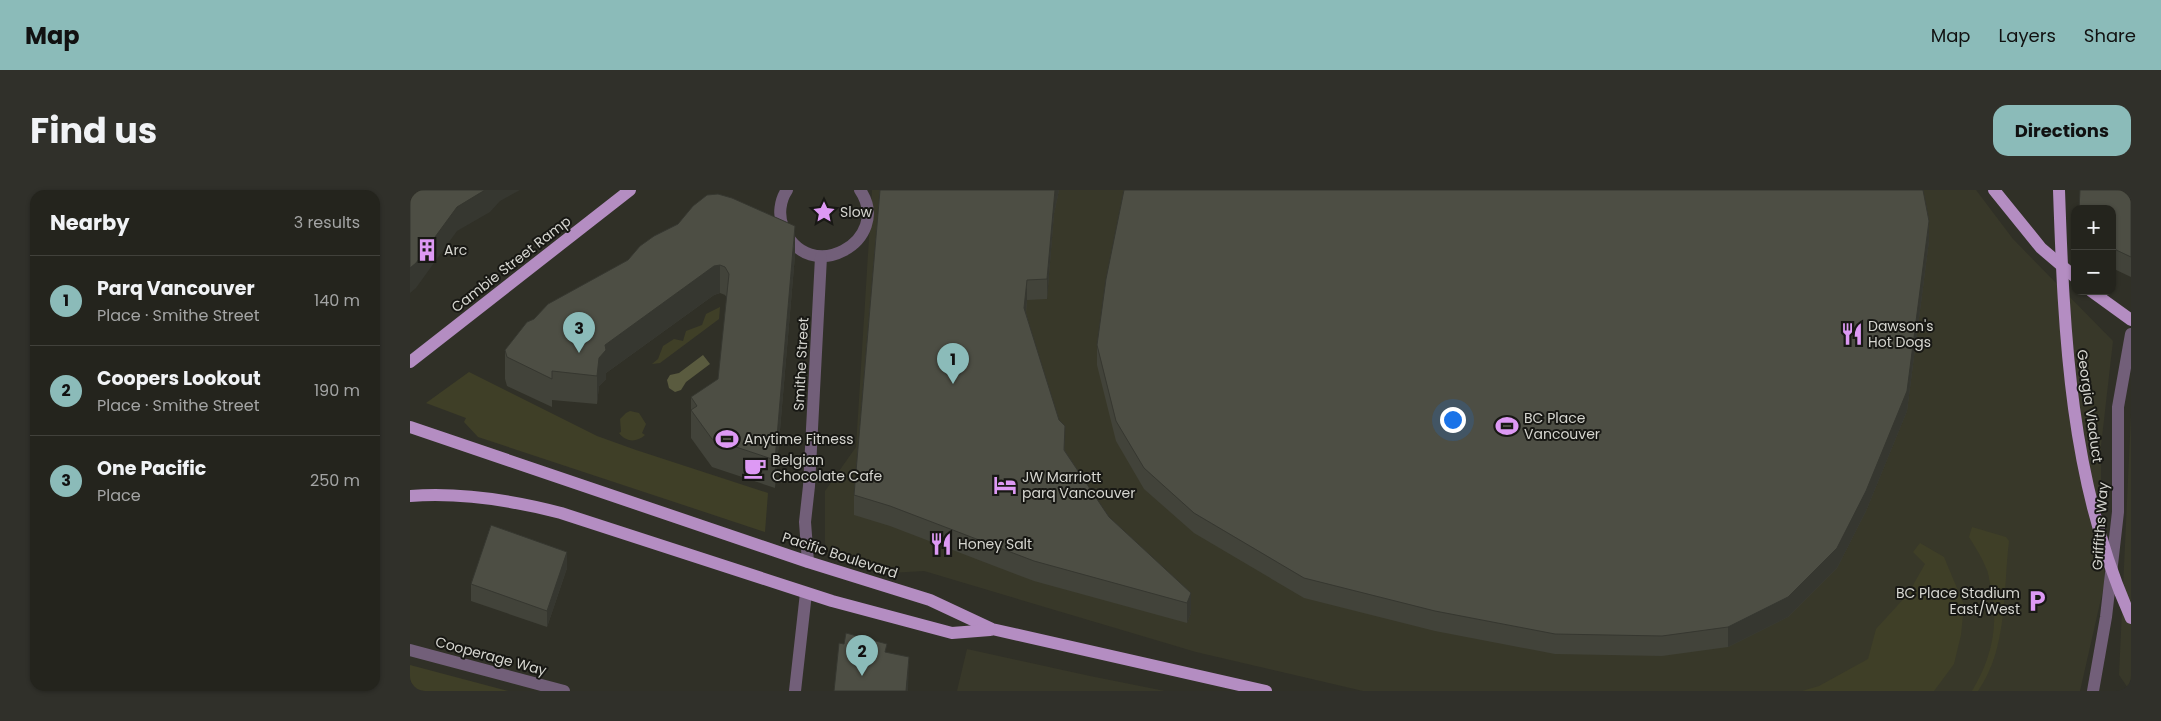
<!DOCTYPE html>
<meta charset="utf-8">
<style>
:root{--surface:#24241d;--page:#30302a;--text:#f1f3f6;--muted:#a3a4a4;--line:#41413b;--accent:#8bbbb9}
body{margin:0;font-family:Poppins,sans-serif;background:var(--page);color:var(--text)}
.controls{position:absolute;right:15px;top:15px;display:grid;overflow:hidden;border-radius:10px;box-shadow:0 1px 4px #0004}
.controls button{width:45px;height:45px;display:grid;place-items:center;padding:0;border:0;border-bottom:1px solid var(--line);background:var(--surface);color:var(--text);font:25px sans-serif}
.you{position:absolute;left:1042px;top:229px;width:18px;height:18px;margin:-12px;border:4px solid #fff;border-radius:50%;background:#1a73e8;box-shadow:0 0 0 8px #1a73e833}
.badge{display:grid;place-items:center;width:32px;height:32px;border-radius:50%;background:var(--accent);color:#111;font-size:16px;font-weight:700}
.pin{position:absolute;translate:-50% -41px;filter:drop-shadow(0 1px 2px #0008)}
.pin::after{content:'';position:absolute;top:26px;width:18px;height:15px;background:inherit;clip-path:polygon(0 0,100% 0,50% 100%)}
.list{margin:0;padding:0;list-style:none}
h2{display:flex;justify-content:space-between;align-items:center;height:65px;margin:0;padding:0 20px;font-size:21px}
h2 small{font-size:16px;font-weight:400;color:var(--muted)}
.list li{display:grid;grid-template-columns:32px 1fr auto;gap:15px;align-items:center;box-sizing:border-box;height:90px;padding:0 20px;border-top:1px solid var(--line)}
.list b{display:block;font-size:19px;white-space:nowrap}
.list p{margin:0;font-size:16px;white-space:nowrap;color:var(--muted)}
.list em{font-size:16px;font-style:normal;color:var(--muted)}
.map{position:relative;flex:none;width:1721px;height:501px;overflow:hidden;border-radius:15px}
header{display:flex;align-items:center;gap:30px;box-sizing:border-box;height:70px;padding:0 25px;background:var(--accent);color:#111}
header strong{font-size:24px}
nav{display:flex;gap:28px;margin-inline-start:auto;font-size:18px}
.intro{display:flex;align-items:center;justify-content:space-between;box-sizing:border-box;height:120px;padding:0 30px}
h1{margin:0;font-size:35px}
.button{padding:12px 22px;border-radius:15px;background:var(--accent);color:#111;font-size:18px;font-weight:700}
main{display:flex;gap:30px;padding:0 30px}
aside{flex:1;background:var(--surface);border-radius:15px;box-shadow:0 1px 4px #0004}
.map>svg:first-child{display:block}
.built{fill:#383829}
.green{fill:#3f3f27}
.water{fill:#5a5b3f}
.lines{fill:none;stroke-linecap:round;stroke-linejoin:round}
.minor{stroke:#725f79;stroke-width:12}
.major{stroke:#b48dc2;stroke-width:12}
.wall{fill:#42433a}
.shaded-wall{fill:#363730}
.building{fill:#4d4e44;stroke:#363730}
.labels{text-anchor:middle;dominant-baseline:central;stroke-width:4;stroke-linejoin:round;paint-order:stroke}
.poi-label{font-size:14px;fill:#d6d6d0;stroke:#181814;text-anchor:start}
.street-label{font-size:14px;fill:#d6d6d0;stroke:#181814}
</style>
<header>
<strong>Map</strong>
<nav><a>Map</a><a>Layers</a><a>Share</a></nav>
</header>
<div class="intro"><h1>Find us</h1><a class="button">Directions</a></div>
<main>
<aside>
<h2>Nearby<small>3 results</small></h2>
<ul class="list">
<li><span class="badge">1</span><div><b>Parq Vancouver</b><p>Place · Smithe Street</p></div><em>140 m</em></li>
<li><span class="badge">2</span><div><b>Coopers Lookout</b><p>Place · Smithe Street</p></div><em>190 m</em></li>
<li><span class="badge">3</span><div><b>One Pacific</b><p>Place</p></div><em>250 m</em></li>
</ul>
</aside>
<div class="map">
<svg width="1721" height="501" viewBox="0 0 1721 501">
<rect width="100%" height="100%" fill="#303027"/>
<g class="built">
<path d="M 462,0 L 1566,0 L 1603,49 L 1703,151 L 1691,256 L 1691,341 L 1695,391 L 1670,501 L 953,501 L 786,462 L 514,381 L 480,383 L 427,367 L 417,360 L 415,353 L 415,301 L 446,257 Z"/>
<path d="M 1721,224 L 1721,501 L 1720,501 L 1709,485 Z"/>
<path d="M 557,459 L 680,486 L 755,501 L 547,501 Z"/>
</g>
<g class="green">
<path d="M 310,117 L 309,129 L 250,173 L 242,174 L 248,169 L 253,156 L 264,149 L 273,151 L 276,141 L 292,135 L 296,124 Z"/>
<path d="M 59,182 L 187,246 L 226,260 L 358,303 L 355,342 L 68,247 L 54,232 L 56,228 L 16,213 Z"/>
<path d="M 220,221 L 229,223 L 236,234 L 232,243 L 235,245 C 226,253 216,252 209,243 L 211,242 L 210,229 L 216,223 Z"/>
<path d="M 1562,337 L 1596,347 L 1599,351 C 1593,401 1598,458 1568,501 L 1562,501 C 1582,468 1589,435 1581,397 C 1579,391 1579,383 1576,378 C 1572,367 1565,357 1559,347 Z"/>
<path d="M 1510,353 L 1534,367 L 1554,415 L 1551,445 L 1544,474 L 1524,501 L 1392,501 L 1409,496 L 1458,469 L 1466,439 L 1498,404 L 1515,374 L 1503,362 Z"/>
<path d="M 0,475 L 98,501 L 0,501 Z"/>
</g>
<path class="water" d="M 293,165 L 300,174 L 276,192 L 271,200 L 265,202 L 259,198 L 257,190 L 260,185 L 269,183 Z"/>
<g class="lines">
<g class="minor">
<path d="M 377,0 C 370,10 368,25 373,37 C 398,99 484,50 450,0"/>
<path d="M 398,372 L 395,332 L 399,296 L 411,67"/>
<path d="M 0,460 L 154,501"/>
<path d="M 385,501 L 396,403"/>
<path d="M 1683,501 L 1696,427 L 1708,322 L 1708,217 L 1721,144"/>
</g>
<g class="major">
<path d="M 1584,0 L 1631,58 L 1665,87"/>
<path d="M 1649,0 C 1654,146 1660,293 1721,428"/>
<path d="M 1681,101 L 1721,130"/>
<path d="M 0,172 L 220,0"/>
<path d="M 0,237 L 398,372 L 520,410 L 582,439 L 856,501"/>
<path d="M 0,306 C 52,302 101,310 151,323 L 422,411 L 542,443 L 580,440"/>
</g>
</g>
<g class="wall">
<path d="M 470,0 L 649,0 L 644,24 L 637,109 L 617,110 L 616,123 L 655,261 L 699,327 L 781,403 L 781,423 L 777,433 L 624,391 L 480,336 L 444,325 L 444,305 Z"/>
<path d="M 1721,0 L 1721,87 L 1702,78 L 1702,19 Z"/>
<path d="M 1519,51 L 1497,221 L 1456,321 L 1427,378 L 1378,427 L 1318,457 L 1252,466 L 1145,464 L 1025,441 L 894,408 L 784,343 L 734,299 L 706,251 L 687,175 L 687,155 Z"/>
<path d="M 385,65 L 365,298 L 302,277 L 281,248 L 281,207 L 308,189 L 317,108 L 315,105 L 310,103 L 304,105 L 196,183 L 196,189 L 189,196 L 187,214 L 142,210 L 142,217 L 97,196 L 95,189 L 95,160 L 124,129 L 218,70 Z"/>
<path d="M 157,378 L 137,437 L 61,411 L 61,394 Z"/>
</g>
<g class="shaded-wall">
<path d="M 75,0 L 110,0 L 90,11 L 80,22 L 47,41 L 6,98 L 0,103 L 0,78 L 47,17 Z"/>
<path d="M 645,0 L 649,0 L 644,24 L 637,109 L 637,89 Z"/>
<path d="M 1519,31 L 1519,51 L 1497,221 L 1456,321 L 1427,378 L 1378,427 L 1318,457 L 1318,437 Z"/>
<path d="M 385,36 L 385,65 L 365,298 L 365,270 Z"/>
<path d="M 310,75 L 310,103 L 304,105 L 196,183 L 196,189 L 189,196 L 187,214 L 187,186 L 189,168 L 195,155 L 304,76 Z"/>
<path d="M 617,90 L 617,110 L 614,138 L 614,118 Z"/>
<path d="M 157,362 L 157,378 L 137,437 L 137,421 Z"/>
<path d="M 781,403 L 781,423 L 777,433 L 777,413 Z"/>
<path d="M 499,467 L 498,501 L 496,501 Z"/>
</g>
<g class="building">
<path d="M 0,0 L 75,0 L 47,17 L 6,73 L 0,78 Z"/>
<path d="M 470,0 L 645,0 L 637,89 L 617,90 L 614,118 L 649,230 L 655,236 L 654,260 L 699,327 L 781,403 L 777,413 L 624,371 L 480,316 L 444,305 Z"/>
<path d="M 714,0 L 1513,0 L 1519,31 L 1497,201 L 1456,301 L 1427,358 L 1378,407 L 1318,437 L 1252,446 L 1145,444 L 1025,421 L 894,388 L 784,323 L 734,278 L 706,231 L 687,155 L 696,89 Z"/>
<path d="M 1670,0 L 1721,0 L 1721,67 L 1702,58 L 1702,19 L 1669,19 Z"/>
<path d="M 308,4 L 322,8 L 385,36 L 365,270 L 302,249 L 281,220 L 287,216 L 281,207 L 308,189 L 319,84 L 315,77 L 310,75 L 304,76 L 195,155 L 196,160 L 189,168 L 187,186 L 142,181 L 142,189 L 97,167 L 95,160 L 117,132 L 124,129 L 138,114 L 218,70 L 230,56 L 244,46 L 268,34 L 283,16 L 297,5 Z"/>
<path d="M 81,335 L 157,362 L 137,421 L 61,394 Z"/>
<path d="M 436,443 L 477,454 L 475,462 L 499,467 L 496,501 L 424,501 L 429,453 L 434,454 Z"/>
</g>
<defs>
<symbol id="sight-bare" viewBox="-9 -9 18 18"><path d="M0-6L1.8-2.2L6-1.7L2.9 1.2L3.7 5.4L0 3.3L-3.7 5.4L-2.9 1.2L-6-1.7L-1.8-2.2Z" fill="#dd99f4" stroke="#181814" stroke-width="2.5" paint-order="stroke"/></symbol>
<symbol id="building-bare" viewBox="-9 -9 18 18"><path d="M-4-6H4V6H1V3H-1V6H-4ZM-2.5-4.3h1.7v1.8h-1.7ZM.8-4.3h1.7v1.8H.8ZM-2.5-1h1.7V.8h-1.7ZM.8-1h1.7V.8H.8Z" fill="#dd99f4" stroke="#181814" stroke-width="2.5" paint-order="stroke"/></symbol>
<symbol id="restaurant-bare" viewBox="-9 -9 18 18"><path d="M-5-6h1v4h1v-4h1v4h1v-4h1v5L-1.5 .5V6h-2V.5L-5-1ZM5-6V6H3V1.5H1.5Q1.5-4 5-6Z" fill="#dd99f4" stroke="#181814" stroke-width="2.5" paint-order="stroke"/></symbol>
<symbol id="stadium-bare" viewBox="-9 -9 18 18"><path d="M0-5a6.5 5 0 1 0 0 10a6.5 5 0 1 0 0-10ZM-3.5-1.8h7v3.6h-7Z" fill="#dd99f4" stroke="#181814" stroke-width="2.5" paint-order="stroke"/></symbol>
<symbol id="cafe-bare" viewBox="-9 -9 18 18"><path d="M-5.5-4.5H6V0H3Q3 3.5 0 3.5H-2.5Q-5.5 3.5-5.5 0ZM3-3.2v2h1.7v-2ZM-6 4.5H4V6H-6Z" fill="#dd99f4" stroke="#181814" stroke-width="2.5" paint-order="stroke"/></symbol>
<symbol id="hotel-bare" viewBox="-9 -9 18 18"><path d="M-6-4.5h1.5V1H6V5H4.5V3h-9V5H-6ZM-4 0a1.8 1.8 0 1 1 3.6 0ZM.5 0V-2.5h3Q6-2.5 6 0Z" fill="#dd99f4" stroke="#181814" stroke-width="2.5" paint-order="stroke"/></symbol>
<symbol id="parking-bare" viewBox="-9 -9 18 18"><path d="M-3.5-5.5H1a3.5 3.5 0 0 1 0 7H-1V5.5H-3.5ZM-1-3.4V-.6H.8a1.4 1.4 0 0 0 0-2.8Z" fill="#dd99f4" stroke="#181814" stroke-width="2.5" paint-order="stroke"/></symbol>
</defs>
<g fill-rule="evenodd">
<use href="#sight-bare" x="398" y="6" width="32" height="32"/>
<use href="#building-bare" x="1" y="44" width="32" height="32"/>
<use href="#restaurant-bare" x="1426" y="128" width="32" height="32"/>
<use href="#stadium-bare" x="1081" y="220" width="32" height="32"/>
<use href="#stadium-bare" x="301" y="233" width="32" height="32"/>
<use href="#cafe-bare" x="329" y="262" width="32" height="32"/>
<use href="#hotel-bare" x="579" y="279" width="32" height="32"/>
<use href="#restaurant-bare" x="515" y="338" width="32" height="32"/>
<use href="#parking-bare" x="1611" y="395" width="32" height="32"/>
</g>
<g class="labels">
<g class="poi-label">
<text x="430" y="22">Slow</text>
<text x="34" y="60">Arc</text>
<text x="1458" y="136">Dawson's<tspan x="1458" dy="16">Hot Dogs</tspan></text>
<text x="1114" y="228">BC Place<tspan x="1114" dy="16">Vancouver</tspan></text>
<text x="334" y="249">Anytime Fitness</text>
<text x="362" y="270">Belgian<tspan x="362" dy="16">Chocolate Cafe</tspan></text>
<text x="612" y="287">JW Marriott<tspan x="612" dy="16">parq Vancouver</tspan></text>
<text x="548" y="354">Honey Salt</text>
<text x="1610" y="403" text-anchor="end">BC Place Stadium<tspan x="1610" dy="16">East/West</tspan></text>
</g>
<g class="street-label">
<text transform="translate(101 74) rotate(-38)">Cambie Street Ramp</text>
<text transform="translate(391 174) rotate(-87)">Smithe Street</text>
<text transform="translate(1680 216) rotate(82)">Georgia Viaduct</text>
<text transform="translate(1690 336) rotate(-86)">Griffiths Way</text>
<text transform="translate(430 365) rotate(18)">Pacific Boulevard</text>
<text transform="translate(81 466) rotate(15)">Cooperage Way</text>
</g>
</g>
</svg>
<div class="controls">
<button>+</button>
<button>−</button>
</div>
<div class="you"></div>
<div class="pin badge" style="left:543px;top:194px">1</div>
<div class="pin badge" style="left:452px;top:486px">2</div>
<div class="pin badge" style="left:169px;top:163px">3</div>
</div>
</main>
